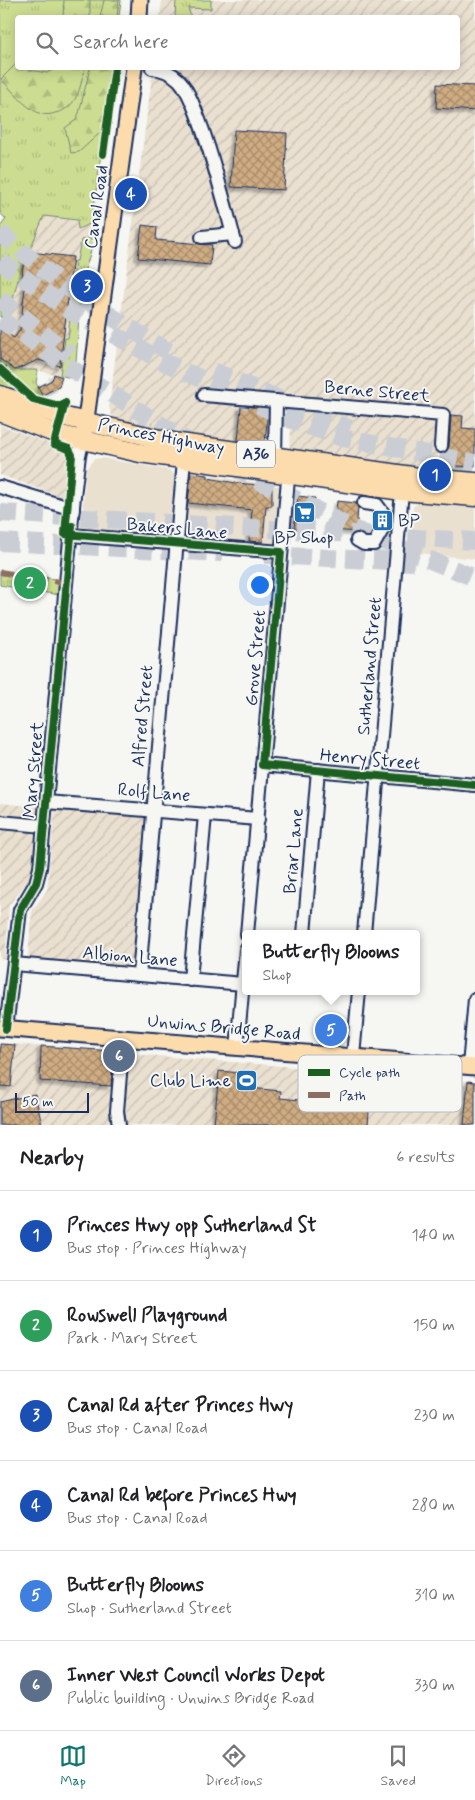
<!DOCTYPE html>
<meta charset="utf-8">
<style>
:root{--surface:#fff;--page:#f2f2f2;--text:#202124;--muted:#757577;--line:#e0e0e0;--accent:#0f766e}
body{margin:0;font-family:Mynerve,sans-serif;background:var(--page);color:var(--text)}
.scale{position:absolute;left:15px;bottom:12px;width:74px;box-sizing:border-box;padding-left:5px;border:2px solid #1b2f5e;border-top:0;font-size:14px;line-height:18px;white-space:nowrap;color:#1b2f5e;-webkit-text-stroke:4px #f6f6f2;paint-order:stroke}
.you{position:absolute;left:259px;top:584px;width:18px;height:18px;margin:-12px;border:4px solid #fff;border-radius:50%;background:#1a73e8;box-shadow:0 0 0 8px #1a73e833}
.badge{display:grid;place-items:center;width:32px;height:32px;border-radius:50%;background:var(--accent);color:#fff;font-size:16px;font-weight:700}
.pin{position:absolute;translate:-50% -50%;border:2px solid #fff;box-shadow:0 1px 5px #0006}
.popup{position:absolute;left:242px;top:930px;width:178px;height:65px;box-sizing:border-box;display:grid;place-content:center;border-radius:5px;background:var(--surface);filter:drop-shadow(0 1px 4px #0005);font-size:16px;white-space:nowrap;color:var(--muted)}
.popup b{font-size:19px;color:var(--text)}
.popup::after{content:'';position:absolute;left:50%;top:100%;margin-left:-10px;border:10px solid transparent;border-top-color:var(--surface)}
.list{margin:0;padding:0;list-style:none}
h2{display:flex;justify-content:space-between;align-items:center;height:65px;margin:0;padding:0 20px;font-size:21px}
h2 small{font-size:16px;font-weight:400;color:var(--muted)}
.list li{display:grid;grid-template-columns:32px 1fr auto;gap:15px;align-items:center;box-sizing:border-box;height:90px;padding:0 20px;border-top:1px solid var(--line)}
.list b{display:block;font-size:19px;white-space:nowrap}
.list p{margin:0;font-size:16px;white-space:nowrap;color:var(--muted)}
.list em{font-size:16px;font-style:normal;color:var(--muted)}
.icon{flex:none;width:28px;height:28px;fill:none;stroke:currentColor;stroke-width:2;stroke-linecap:round;stroke-linejoin:round}
.map{position:relative;flex:none;width:475px;height:1125px;overflow:hidden}
.search{position:absolute;background:var(--surface);box-shadow:0 2px 12px #0003;left:15px;right:15px;top:15px;height:55px;display:flex;align-items:center;gap:12px;box-sizing:border-box;padding:0 18px;border-radius:5px;color:var(--muted);font-size:19px}
.sheet{height:605px;background:var(--surface)}
nav{display:flex;justify-content:space-around;align-items:center;box-sizing:border-box;height:70px;border-top:1px solid var(--line);background:var(--surface);font-size:14px;color:var(--muted)}
nav a{display:grid;justify-items:center;gap:2px}
nav .on{color:var(--accent)}
.map>svg:first-child{display:block}
.built{fill:#eae0d0}
.industrial{fill:url(#industrial-furrows)}
.grass{fill:url(#grass-tufts);stroke:#748678}
.forest{fill:url(#forest-firs);stroke:#748678}
.building{fill:url(#building-cross-hatch);stroke:#1b2f5e;filter:url(#shadow)}
.lines{fill:none;stroke-linecap:round;stroke-linejoin:round}
.highway-tunnel{stroke:#caced4;stroke-width:18;stroke-dasharray:18 9;stroke-linecap:butt}
.minor-casing{stroke:#1b2f5e;stroke-width:16}
.major-casing{stroke:#1b2f5e;stroke-width:19}
.highway-casing{stroke:#1b2f5e;stroke-width:21}
.path{stroke:#1b2f5e;stroke-width:2;stroke-dasharray:1 4;stroke-linecap:butt}
.minor{stroke:#f6f6f2;stroke-width:12}
.major{stroke:#fcdcac;stroke-width:15}
.highway{stroke:#fcdcac;stroke-width:18}
.quiet{stroke:#8d6e63;stroke-width:6;stroke-dasharray:12 6;stroke-linecap:butt}
.cycleway-casing{stroke:#f6f6f2;stroke-width:11}
.cycleway{stroke:#1b5e20;stroke-width:8}
.labels{text-anchor:middle;dominant-baseline:central;stroke-width:4;stroke-linejoin:round;paint-order:stroke}
.shield{fill:#f6f6f2;stroke:#5d6b8a;stroke-width:1}
.shield-label{font-size:16px;font-weight:bold;fill:#1b2f5e}
.street-label{font-size:18px;fill:#1b2f5e;stroke:#f6f6f2}
.poi-label{font-size:18px;fill:#1b2f5e;stroke:#f6f6f2;text-anchor:start}
.key{fill:#f6f6f2;stroke:#b4bac6;stroke-width:1}
.key-label{font-size:14px;fill:#1b2f5e}
</style>
<div class="map">
<svg width="475" height="1125" viewBox="0 0 475 1125">
<defs>
<pattern id="industrial-furrows" width="10" height="10" patternUnits="userSpaceOnUse" patternTransform="scale(1.25)"><rect width="10" height="10" fill="#eae0d0"/><path d="M-1 1l2-2M0 10L10 0M9 11l2-2" fill="none" stroke="#c8c0b5"/></pattern>
<pattern id="grass-tufts" width="24" height="20" patternUnits="userSpaceOnUse" patternTransform="scale(1.25)"><rect width="24" height="20" fill="#ccdd91"/><path d="M3 7l-1-3M5 7V3M7 7l1-3M15 17l-1-3M17 17v-4M19 17l1-3" fill="none" stroke="#afbe7f"/></pattern>
<pattern id="forest-firs" width="22" height="20" patternUnits="userSpaceOnUse" patternTransform="scale(1.25)"><rect width="22" height="20" fill="#ccdd91"/><path d="M5 1l3.5 6h-7zM16 11l3.5 6h-7z" fill="#afbe7f"/></pattern>
<pattern id="building-cross-hatch" width="8" height="8" patternUnits="userSpaceOnUse" patternTransform="scale(1.25)"><rect width="8" height="8" fill="#cfac81"/><path d="M0 0l8 8M0 8l8-8" fill="none" stroke="#a78c6d"/></pattern>
<filter id="shadow"><feDropShadow dx="-3.5" dy="3.5" stdDeviation="1" flood-color="#0004"/></filter>
</defs>
<rect width="100%" height="100%" fill="#f6f6f2"/>
<filter id="ink" filterUnits="userSpaceOnUse"><feTurbulence type="fractalNoise" baseFrequency=".02" numOctaves="2"/><feDisplacementMap in="SourceGraphic" scale="10" xChannelSelector="R" yChannelSelector="G"/><feConvolveMatrix kernelMatrix="1 2 1 2 8 2 1 2 1" color-interpolation-filters="sRGB"/></filter>
<g filter="url(#ink)">
<g class="built">
<path d="M 101,458 L 170,470 L 174,475 L 170,535 L 164,540 L 81,531 L 86,469 L 94,459 Z"/>
<path d="M 191,473 L 279,486 L 274,548 L 184,541 Z"/>
<path d="M 418,503 L 475,508 L 475,559 L 409,552 L 413,507 Z"/>
</g>
<g class="industrial">
<path d="M 162,0 L 475,0 L 475,468 L 454,468 L 442,471 L 446,413 L 203,392 L 202,402 L 269,408 L 267,447 L 127,423 L 112,416 L 109,407 L 153,68 L 458,68 L 458,18 L 160,17 Z"/>
<path d="M 44,216 L 77,220 L 78,229 L 92,223 L 91,238 L 81,240 L 77,261 L 75,261 L 68,338 L 65,338 L 60,377 L 38,370 L 15,370 L 0,359 L 0,317 L 8,315 L 20,273 Z"/>
<path d="M 293,410 L 440,422 L 437,469 L 289,450 Z"/>
<path d="M 0,425 L 69,451 L 65,498 L 0,475 Z"/>
<path d="M 0,803 L 39,807 L 34,873 L 9,905 L 5,960 L 0,959 Z"/>
<path d="M 55,808 L 145,815 L 133,968 L 32,961 L 28,956 L 32,911 L 47,890 Z"/>
<path d="M 0,1043 L 475,1082 L 475,1125 L 0,1125 Z"/>
</g>
<g class="grass">
<path d="M 0,0 L 121,0 L 119,17 L 18,18 L 18,68 L 112,68 L 92,223 L 78,229 L 77,220 L 44,216 L 20,273 L 8,315 L 0,317 L 0,227 L 6,219 L 1,214 L 0,210 Z"/>
<path d="M 176,0 L 211,0 L 211,9 L 188,8 L 191,17 L 175,17 Z"/>
<path d="M 91,238 C 94,249 86,263 84,275 C 77,310 79,344 74,379 L 60,375 L 65,338 L 68,338 L 75,261 L 77,261 L 81,240 Z"/>
<path d="M 0,359 L 6,363 L 8,361 L 11,363 L 9,366 L 15,370 L 38,370 L 36,383 L 42,395 L 41,399 L 0,386 Z"/>
<path d="M 0,570 L 60,580 L 59,595 L 0,585 Z"/>
</g>
<g class="forest">
<path d="M 64,0 L 90,0 L 90,17 L 63,17 Z"/>
<path d="M 104,0 L 119,0 L 117,17 L 100,17 Z"/>
<path d="M 17,63 L 18,68 L 47,73 L 55,68 L 84,68 C 81,87 77,109 55,113 C 50,115 44,115 39,113 C 24,107 12,90 1,79 Z"/>
<path d="M 90,68 L 110,68 L 102,131 L 79,152 L 71,153 L 65,128 L 76,120 L 79,113 Z"/>
</g>
<g class="building">
<path d="M 437,84 L 475,86 L 475,111 L 436,108 Z"/>
<path d="M 234,130 L 287,133 L 284,190 L 231,187 Z"/>
<path d="M 142,225 L 157,227 L 156,240 L 212,245 L 210,265 L 138,258 Z"/>
<path d="M 30,252 L 73,257 L 60,366 L 38,360 L 15,370 L 0,359 L 0,328 L 14,338 L 20,330 L 26,278 L 22,277 L 24,257 L 29,258 Z"/>
<path d="M 54,374 L 62,377 L 59,387 L 42,395 L 38,387 L 52,380 Z"/>
<path d="M 241,406 L 268,408 L 265,444 L 238,441 Z"/>
<path d="M 451,415 L 463,416 L 462,428 L 475,429 L 475,466 L 472,467 L 443,465 L 444,453 L 449,447 Z"/>
<path d="M 191,473 L 208,475 L 208,478 L 236,483 L 272,486 L 272,506 L 266,506 L 263,542 L 249,541 L 252,510 L 188,503 Z"/>
<path d="M 298,496 L 315,498 L 311,530 L 294,528 Z"/>
<path d="M 337,501 L 356,503 L 358,508 L 356,532 L 334,530 Z"/>
<path d="M 0,1044 L 15,1045 L 11,1087 L 1,1086 Z"/>
<path d="M 41,1046 L 114,1051 L 111,1086 L 40,1081 Z"/>
<path d="M 219,1071 L 252,1074 L 250,1088 L 281,1091 L 280,1098 L 340,1104 L 341,1096 L 370,1099 L 368,1125 L 214,1125 Z"/>
<path d="M 468,1081 L 475,1082 L 475,1125 L 464,1125 Z"/>
<path d="M 35,1094 L 42,1125 L 0,1125 L 0,1102 Z"/>
</g>
<g class="lines">
<g class="highway-tunnel">
<path d="M 0,232 C 52,281 112,318 173,354"/>
<path d="M 0,261 L 72,312 L 166,363 L 292,420 L 342,438 L 475,463"/>
<path d="M 0,299 L 70,355"/>
<path d="M 0,319 L 64,364 L 190,443"/>
<path d="M 213,371 L 350,429"/>
<path d="M 233,467 L 353,529 L 475,578"/>
<path d="M 0,513 L 355,534"/>
<path d="M 381,536 L 475,541"/>
<path d="M 0,542 L 222,553"/>
<path d="M 265,555 L 414,562"/>
</g>
<defs>
<g id="minor">
<path d="M 152,68 C 163,69 171,72 179,80 C 199,100 226,209 235,242"/>
<path d="M 202,237 L 233,234"/>
<path d="M 204,395 L 443,415 L 441,446"/>
<path d="M 275,457 L 276,401"/>
<path d="M 0,487 L 73,509"/>
<path d="M 364,503 L 377,505 L 383,513"/>
<path d="M 71,535 L 281,552"/>
<path d="M 357,540 L 364,544 L 374,544 L 382,530"/>
<path d="M 262,765 L 475,785"/>
<path d="M 46,802 L 258,819"/>
<path d="M 0,822 L 44,826"/>
<path d="M 247,934 L 289,468"/>
<path d="M 304,934 L 318,770"/>
<path d="M 364,934 L 402,491"/>
<path d="M 14,964 L 243,984"/>
<path d="M 139,975 L 184,460"/>
<path d="M 190,980 L 205,815"/>
<path d="M 6,1029 L 20,910 L 36,883 L 40,868 L 74,496 L 79,455 L 83,441"/>
<path d="M 237,1048 L 246,949"/>
<path d="M 353,1056 L 359,991"/>
<path d="M 469,1066 L 475,999"/>
<path d="M 119,1125 L 117,1111 L 123,1038"/>
</g>
<g id="major">
<path d="M 139,18 L 140,0"/>
<path d="M 83,441 L 134,68"/>
<path d="M 0,1028 L 475,1067"/>
</g>
<g id="highway">
<path d="M 0,395 L 61,416 L 173,442 L 426,478 L 475,482"/>
<path d="M 0,412 L 57,434 L 140,453 L 402,491 L 475,497"/>
</g>
</defs>
<use href="#minor" class="minor-casing"/>
<use href="#major" class="major-casing"/>
<use href="#highway" class="highway-casing"/>
<path class="path" d="M 3,371 L 9,362"/>
<use href="#minor" class="minor"/>
<use href="#major" class="major"/>
<use href="#highway" class="highway"/>
<path class="quiet" d="M 0,572 L 60,582"/>
<defs>
<g id="cycleway">
<path d="M 103,154 L 115,68"/>
<path d="M 0,369 L 33,399 L 60,406 L 65,403"/>
<path d="M 65,403 L 54,444 L 69,449 L 72,455 L 65,534 L 281,552 L 262,765 L 475,785"/>
<path d="M 6,1029 L 20,910 L 36,883 L 40,868 L 72,526"/>
</g>
</defs>
<use href="#cycleway" class="cycleway-casing"/>
<use href="#cycleway" class="cycleway"/>
</g>
</g>
<defs>
<symbol id="supermarket-square" viewBox="-11 -11 22 22"><rect x="-9" y="-9" width="18" height="18" rx="4" fill="#1f6fb2" stroke="#f6f6f2"/><path d="M-6-5.5h2.5l.6 2H6L4.5 2H-2.5L-4.4-4H-6ZM-1.5 3.2a1.3 1.3 0 1 0 .1 0ZM3 3.2a1.3 1.3 0 1 0 .1 0Z" fill="#fff"/></symbol>
<symbol id="building-square" viewBox="-11 -11 22 22"><rect x="-9" y="-9" width="18" height="18" rx="4" fill="#1f6fb2" stroke="#f6f6f2"/><path d="M-4-6H4V6H1V3H-1V6H-4ZM-2.5-4.3h1.7v1.8h-1.7ZM.8-4.3h1.7v1.8H.8ZM-2.5-1h1.7V.8h-1.7ZM.8-1h1.7V.8H.8Z" fill="#fff"/></symbol>
<symbol id="stadium-square" viewBox="-11 -11 22 22"><rect x="-9" y="-9" width="18" height="18" rx="4" fill="#1f6fb2" stroke="#f6f6f2"/><path d="M0-5a6.5 5 0 1 0 0 10a6.5 5 0 1 0 0-10ZM-3.5-1.8h7v3.6h-7Z" fill="#fff"/></symbol>
</defs>
<g fill-rule="evenodd">
<use href="#supermarket-square" x="292" y="500" width="25" height="25"/>
<use href="#building-square" x="370" y="508" width="25" height="25"/>
<use href="#stadium-square" x="234" y="1068" width="25" height="25"/>
</g>
<g class="labels">
<rect class="shield" x="237" y="440.5" width="38" height="27" rx="4"/>
<g class="shield-label">
<text x="256" y="454">A36</text>
</g>
<g class="street-label">
<text transform="translate(97 207) rotate(-82)">Canal Road</text>
<text transform="translate(377 392) rotate(5)">Berne Street</text>
<text transform="translate(161 437) rotate(11)">Princes Highway</text>
<text transform="translate(177 529) rotate(5)">Bakers Lane</text>
<text transform="translate(256 658) rotate(-85)">Grove Street</text>
<text transform="translate(370 666) rotate(-85)">Sutherland Street</text>
<text transform="translate(143 716) rotate(-85)">Alfred Street</text>
<text transform="translate(370 760) rotate(5)">Henry Street</text>
<text transform="translate(34 770) rotate(-85)">Mary Street</text>
<text transform="translate(154 793) rotate(5)">Rolf Lane</text>
<text transform="translate(294 851) rotate(-85)">Briar Lane</text>
<text transform="translate(130 957) rotate(5)">Albion Lane</text>
<text transform="translate(224 1028) rotate(5)">Unwins Bridge Road</text>
</g>
<g class="poi-label">
<text x="398" y="521">BP</text>
<text x="304" y="538" text-anchor="middle">BP Shop</text>
<text x="231" y="1081" text-anchor="end">Club Lime</text>
</g>
</g>
<rect x="298" y="1055" width="164" height="57" rx="8" class="key"/>
<rect x="308" y="1069" width="22" height="7" fill="#1b5e20"/>
<rect x="308" y="1092" width="22" height="6" fill="#8d6e63"/>
<g class="key-label">
<text x="339" y="1077">Cycle path</text>
<text x="339" y="1100">Path</text>
</g>
</svg>
<div class="scale">50 m</div>
<div class="you"></div>
<div class="pin badge" style="left:435px;top:475px;background:#1a4fb4">1</div>
<div class="pin badge" style="left:30px;top:583px;background:#2e9e5b">2</div>
<div class="pin badge" style="left:87px;top:286px;background:#1a4fb4">3</div>
<div class="pin badge" style="left:131px;top:194px;background:#1a4fb4">4</div>
<div class="pin badge" style="left:331px;top:1030px;background:#3f7fe0">5</div>
<div class="popup"><b>Butterfly Blooms</b>Shop</div>
<div class="pin badge" style="left:119px;top:1056px;background:#5c6f8a">6</div>
<div class="search"><svg class="icon" aria-label="search" viewBox="0 0 24 24"><circle cx="10" cy="10" r="6"/><path d="M15 15l6 6"/></svg>Search here</div>
</div>
<section class="sheet">
<h2>Nearby<small>6 results</small></h2>
<ul class="list">
<li><span class="badge" style="background:#1a4fb4">1</span><div><b>Princes Hwy opp Sutherland St</b><p>Bus stop · Princes Highway</p></div><em>140 m</em></li>
<li><span class="badge" style="background:#2e9e5b">2</span><div><b>Rowswell Playground</b><p>Park · Mary Street</p></div><em>150 m</em></li>
<li><span class="badge" style="background:#1a4fb4">3</span><div><b>Canal Rd after Princes Hwy</b><p>Bus stop · Canal Road</p></div><em>230 m</em></li>
<li><span class="badge" style="background:#1a4fb4">4</span><div><b>Canal Rd before Princes Hwy</b><p>Bus stop · Canal Road</p></div><em>280 m</em></li>
<li><span class="badge" style="background:#3f7fe0">5</span><div><b>Butterfly Blooms</b><p>Shop · Sutherland Street</p></div><em>310 m</em></li>
<li><span class="badge" style="background:#5c6f8a">6</span><div><b>Inner West Council Works Depot</b><p>Public building · Unwins Bridge Road</p></div><em>330 m</em></li>
</ul>
</section>
<nav>
<a class="on"><svg class="icon" aria-label="map" viewBox="0 0 24 24"><path d="M3 6l6-2 6 2 6-2v14l-6 2-6-2-6 2zM9 4v14M15 6v14"/></svg>Map</a>
<a><svg class="icon" aria-label="directions" viewBox="0 0 24 24"><path d="M12 3l9 9-9 9-9-9zM9 14v-3h6M13 9l2 2-2 2"/></svg>Directions</a>
<a><svg class="icon" aria-label="saved" viewBox="0 0 24 24"><path d="M7 4h10v16l-5-4-5 4z"/></svg>Saved</a>
</nav>
